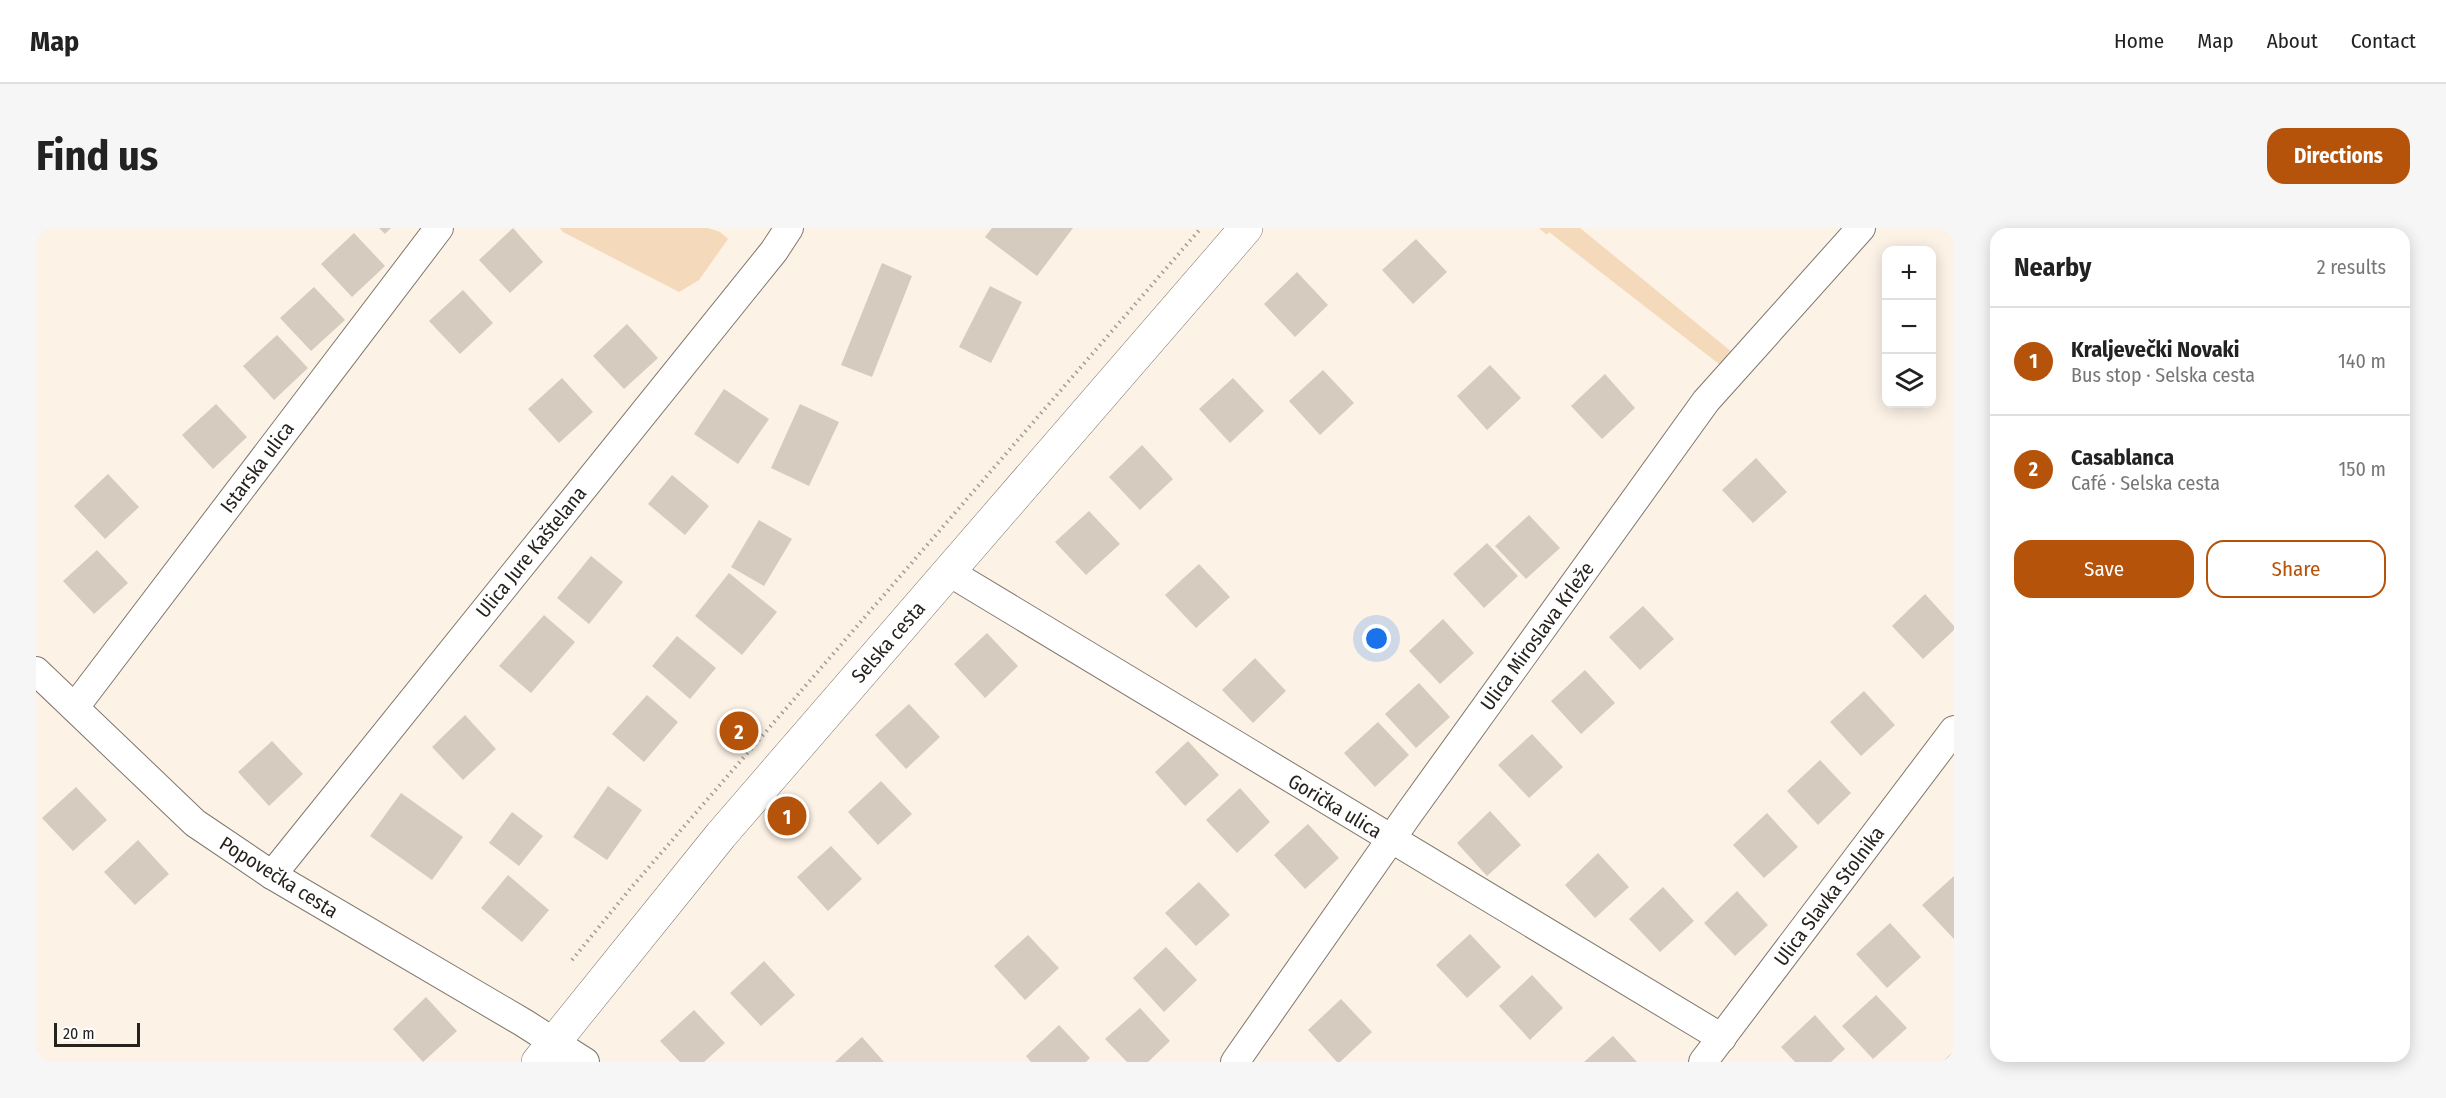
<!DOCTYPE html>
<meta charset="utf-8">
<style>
:root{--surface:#fff;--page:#f6f6f6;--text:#222;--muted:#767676;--line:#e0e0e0;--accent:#b45309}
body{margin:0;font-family:"Fira Sans Condensed",sans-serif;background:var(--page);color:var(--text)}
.controls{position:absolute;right:18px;top:18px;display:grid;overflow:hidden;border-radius:12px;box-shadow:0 3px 15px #0003}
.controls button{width:54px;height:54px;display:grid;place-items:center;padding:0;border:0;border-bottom:2px solid var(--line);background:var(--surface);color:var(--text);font:30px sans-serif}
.scale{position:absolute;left:18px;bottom:15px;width:86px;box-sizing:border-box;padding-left:6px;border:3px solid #26221d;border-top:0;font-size:16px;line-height:21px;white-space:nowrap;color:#26221d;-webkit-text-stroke:4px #fff;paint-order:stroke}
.you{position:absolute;left:1341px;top:411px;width:21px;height:21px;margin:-15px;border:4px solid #fff;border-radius:50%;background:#1a73e8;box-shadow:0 0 0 9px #1a73e833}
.badge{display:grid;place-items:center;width:39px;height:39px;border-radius:50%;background:var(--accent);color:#fff;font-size:20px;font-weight:700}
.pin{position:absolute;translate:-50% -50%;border:3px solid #fff;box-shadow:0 2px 6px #0006}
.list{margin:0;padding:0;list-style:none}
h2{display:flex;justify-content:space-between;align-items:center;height:78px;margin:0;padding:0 24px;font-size:26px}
h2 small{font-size:20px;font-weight:400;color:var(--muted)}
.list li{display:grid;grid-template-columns:39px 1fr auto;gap:18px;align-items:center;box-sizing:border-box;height:108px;padding:0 24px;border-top:2px solid var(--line)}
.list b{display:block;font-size:22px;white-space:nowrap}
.list p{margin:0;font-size:20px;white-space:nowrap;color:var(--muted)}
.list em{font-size:20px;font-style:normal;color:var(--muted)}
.actions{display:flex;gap:12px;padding:18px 24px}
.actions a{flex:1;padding:14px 0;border:2px solid var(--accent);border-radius:18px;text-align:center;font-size:21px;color:var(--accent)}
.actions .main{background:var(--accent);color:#fff}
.icon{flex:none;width:33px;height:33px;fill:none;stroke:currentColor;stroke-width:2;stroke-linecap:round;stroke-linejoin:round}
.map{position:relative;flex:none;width:1918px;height:834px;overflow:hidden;border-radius:18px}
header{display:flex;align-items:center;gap:36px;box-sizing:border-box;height:84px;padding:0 30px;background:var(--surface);border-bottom:2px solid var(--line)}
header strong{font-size:28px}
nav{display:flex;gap:33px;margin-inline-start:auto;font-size:21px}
.intro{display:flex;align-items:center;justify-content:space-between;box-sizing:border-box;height:144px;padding:0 36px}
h1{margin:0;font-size:42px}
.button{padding:15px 27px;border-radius:18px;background:var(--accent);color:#fff;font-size:21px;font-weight:700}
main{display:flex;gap:36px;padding:0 36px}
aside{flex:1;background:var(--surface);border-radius:18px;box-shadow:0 3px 15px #0003}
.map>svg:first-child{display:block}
.green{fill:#f4d9bb}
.building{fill:#d6cbbf}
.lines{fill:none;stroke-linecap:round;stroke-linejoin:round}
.minor-casing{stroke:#80776c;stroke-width:30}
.secondary-casing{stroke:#80776c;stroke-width:34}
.path{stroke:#a49c93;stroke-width:4;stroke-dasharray:1.5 4.5;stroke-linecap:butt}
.minor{stroke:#fff;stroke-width:28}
.secondary{stroke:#fff;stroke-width:33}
.labels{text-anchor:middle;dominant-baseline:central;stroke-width:5;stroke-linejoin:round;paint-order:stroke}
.street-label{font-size:20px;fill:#26221d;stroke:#fff}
</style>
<header>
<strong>Map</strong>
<nav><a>Home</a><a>Map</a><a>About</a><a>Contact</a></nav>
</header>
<div class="intro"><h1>Find us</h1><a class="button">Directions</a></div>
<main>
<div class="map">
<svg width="1918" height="834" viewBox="0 0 1918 834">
<rect width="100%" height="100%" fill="#fdf2e6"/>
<g class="green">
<path d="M 524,0 L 672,0 L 684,4 L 692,11 L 663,52 L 643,64 L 527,4 Z"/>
<path d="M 1503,0 L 1544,0 L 1702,129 L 1692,143 L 1513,4 L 1511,7 Z"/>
</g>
<g class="building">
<path d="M 343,0 L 355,0 L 349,6 Z"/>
<path d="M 477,0 L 507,34 L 474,65 L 443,32 Z"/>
<path d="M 956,0 L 1037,0 L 1001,48 L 949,9 Z"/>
<path d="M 318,5 L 349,38 L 316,69 L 285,36 Z"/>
<path d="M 1380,11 L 1411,44 L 1377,76 L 1346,42 Z"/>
<path d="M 846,35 L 876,48 L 836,149 L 805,137 Z"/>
<path d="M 1261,44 L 1292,77 L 1259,109 L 1228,76 Z"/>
<path d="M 954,58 L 986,74 L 955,135 L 923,119 Z"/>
<path d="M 278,59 L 309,92 L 275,123 L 244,90 Z"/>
<path d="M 427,62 L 457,95 L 424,126 L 393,93 Z"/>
<path d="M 591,96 L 622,130 L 588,161 L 557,128 Z"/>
<path d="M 241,107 L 272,140 L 238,172 L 207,138 Z"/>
<path d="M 1454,137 L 1485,170 L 1451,202 L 1421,168 Z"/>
<path d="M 1287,142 L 1318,175 L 1284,207 L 1253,173 Z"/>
<path d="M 1569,146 L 1599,180 L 1566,211 L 1535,178 Z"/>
<path d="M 526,150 L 557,184 L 523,215 L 492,181 Z"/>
<path d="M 1197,150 L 1228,183 L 1194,215 L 1163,181 Z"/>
<path d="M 688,161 L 733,191 L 702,236 L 658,206 Z"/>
<path d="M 180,176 L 211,209 L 177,241 L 146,207 Z"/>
<path d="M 764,176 L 803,194 L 773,258 L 735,240 Z"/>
<path d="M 1106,217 L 1137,251 L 1104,282 L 1073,249 Z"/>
<path d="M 1720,230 L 1751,264 L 1717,295 L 1686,262 Z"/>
<path d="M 72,246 L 103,279 L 69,311 L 38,278 Z"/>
<path d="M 636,247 L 673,278 L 649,307 L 612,276 Z"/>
<path d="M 1053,283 L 1084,316 L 1050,347 L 1019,314 Z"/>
<path d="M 1493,287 L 1524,320 L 1490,351 L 1459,318 Z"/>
<path d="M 723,292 L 756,311 L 728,358 L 695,339 Z"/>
<path d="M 1451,315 L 1482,348 L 1448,380 L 1417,346 Z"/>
<path d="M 61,322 L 92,355 L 58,386 L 27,353 Z"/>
<path d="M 555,328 L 587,354 L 553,396 L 521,370 Z"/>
<path d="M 1163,336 L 1194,369 L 1160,400 L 1129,367 Z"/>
<path d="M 693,345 L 741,384 L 706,427 L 659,388 Z"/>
<path d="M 1889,366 L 1918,398 L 1918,402 L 1887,431 L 1856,398 Z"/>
<path d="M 1607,378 L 1638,411 L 1604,442 L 1573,409 Z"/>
<path d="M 508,387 L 539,414 L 495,465 L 463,438 Z"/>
<path d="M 1407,391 L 1438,425 L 1404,456 L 1373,423 Z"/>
<path d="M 951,405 L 982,438 L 949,470 L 918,436 Z"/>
<path d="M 641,408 L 680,440 L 654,471 L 616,438 Z"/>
<path d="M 1219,430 L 1250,463 L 1217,495 L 1186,462 Z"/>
<path d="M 1549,442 L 1579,475 L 1545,506 L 1515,473 Z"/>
<path d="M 1383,455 L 1414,489 L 1380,520 L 1349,486 Z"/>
<path d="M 1828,463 L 1859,497 L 1825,528 L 1794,494 Z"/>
<path d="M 611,467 L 642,494 L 608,534 L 576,506 Z"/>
<path d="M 873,476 L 904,509 L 870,541 L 839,507 Z"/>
<path d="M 429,487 L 460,521 L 427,552 L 396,519 Z"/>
<path d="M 1342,494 L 1373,527 L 1339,559 L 1308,525 Z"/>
<path d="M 1496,506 L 1527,539 L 1493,570 L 1462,537 Z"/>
<path d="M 236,513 L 267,546 L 233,578 L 202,544 Z"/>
<path d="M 1152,513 L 1183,547 L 1149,578 L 1119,544 Z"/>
<path d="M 1784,532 L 1815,565 L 1782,597 L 1751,563 Z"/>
<path d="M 845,553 L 876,586 L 842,617 L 812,584 Z"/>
<path d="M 572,558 L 606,582 L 571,632 L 537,609 Z"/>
<path d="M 40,559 L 71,592 L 37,623 L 6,590 Z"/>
<path d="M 1204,560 L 1234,594 L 1201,625 L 1170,592 Z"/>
<path d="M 365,565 L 427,609 L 396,652 L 334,608 Z"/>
<path d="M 1454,583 L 1485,617 L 1451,648 L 1421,615 Z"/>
<path d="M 476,584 L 507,608 L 483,638 L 453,615 Z"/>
<path d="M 1731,585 L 1762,619 L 1728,650 L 1697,617 Z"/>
<path d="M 1272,596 L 1303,630 L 1269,661 L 1238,627 Z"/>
<path d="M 102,612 L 133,646 L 99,677 L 68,644 Z"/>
<path d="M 795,618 L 826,651 L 792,683 L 761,649 Z"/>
<path d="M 1562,625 L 1593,659 L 1559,690 L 1529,657 Z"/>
<path d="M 472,647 L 513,682 L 486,714 L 445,680 Z"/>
<path d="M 1918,648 L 1918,711 L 1886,677 Z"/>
<path d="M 1163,654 L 1194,687 L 1160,718 L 1129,685 Z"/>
<path d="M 1627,659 L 1658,693 L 1624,724 L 1593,691 Z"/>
<path d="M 1701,663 L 1732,697 L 1699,728 L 1668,695 Z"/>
<path d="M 1854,695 L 1885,729 L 1851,760 L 1820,726 Z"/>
<path d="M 1434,706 L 1465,739 L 1431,770 L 1400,737 Z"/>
<path d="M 992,707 L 1023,740 L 989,772 L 958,738 Z"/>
<path d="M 1130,719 L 1161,752 L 1128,784 L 1097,750 Z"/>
<path d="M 728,733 L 759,767 L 725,798 L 694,765 Z"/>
<path d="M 1496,747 L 1527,780 L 1494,812 L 1463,778 Z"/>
<path d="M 1840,767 L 1871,800 L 1837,831 L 1806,798 Z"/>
<path d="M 390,769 L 421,803 L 387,834 L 357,801 Z"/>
<path d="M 1305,771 L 1336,804 L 1304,834 L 1301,834 L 1272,802 Z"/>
<path d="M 1104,780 L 1134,813 L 1112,834 L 1091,834 L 1069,811 Z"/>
<path d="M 658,782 L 689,815 L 668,834 L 644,834 L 624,813 Z"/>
<path d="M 1779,787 L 1809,821 L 1795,834 L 1759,834 L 1745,819 Z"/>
<path d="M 1023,797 L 1054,830 L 1050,834 L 995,834 L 990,828 Z"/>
<path d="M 1577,808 L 1601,834 L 1548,834 Z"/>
<path d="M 826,809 L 848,834 L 799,834 Z"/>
<path d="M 1918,823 L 1918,834 L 1906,834 Z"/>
</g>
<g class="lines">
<defs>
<g id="minor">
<path d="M 913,344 L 1686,810"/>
<path d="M 0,443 L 159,595 L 236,647 L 488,795 L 549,834"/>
<path d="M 39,479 L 403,0"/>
<path d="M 236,647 L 738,23 L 753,0"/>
<path d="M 1199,834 L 1374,584 L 1670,173 L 1825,0"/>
<path d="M 1667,834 L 1918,502"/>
</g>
<path id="secondary" d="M 502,834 L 685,607 L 1210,0"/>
</defs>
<use href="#minor" class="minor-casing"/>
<use href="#secondary" class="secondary-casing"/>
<path class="path" d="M 536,732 L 594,661 L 1165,0"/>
<use href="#minor" class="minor"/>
<use href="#secondary" class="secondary"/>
</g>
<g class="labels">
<g class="street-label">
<text transform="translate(221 239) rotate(-53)">Istarska ulica</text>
<text transform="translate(495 324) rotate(-51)">Ulica Jure Kaštelana</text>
<text transform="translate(1501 408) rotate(-54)">Ulica Miroslava Krleže</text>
<text transform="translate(852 414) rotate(-49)">Selska cesta</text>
<text transform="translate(1299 578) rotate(31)">Gorička ulica</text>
<text transform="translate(243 649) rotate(32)">Popovečka cesta</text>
<text transform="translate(1793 668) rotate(-53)">Ulica Slavka Stolnika</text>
</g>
</g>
</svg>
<div class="controls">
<button>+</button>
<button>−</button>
<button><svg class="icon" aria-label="layers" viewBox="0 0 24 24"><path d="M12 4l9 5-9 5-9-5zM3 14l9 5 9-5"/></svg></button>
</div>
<div class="scale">20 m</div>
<div class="you"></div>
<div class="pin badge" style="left:751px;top:588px">1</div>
<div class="pin badge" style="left:703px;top:503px">2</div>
</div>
<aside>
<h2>Nearby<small>2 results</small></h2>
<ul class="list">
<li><span class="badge">1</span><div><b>Kraljevečki Novaki</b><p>Bus stop · Selska cesta</p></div><em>140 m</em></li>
<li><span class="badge">2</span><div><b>Casablanca</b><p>Café · Selska cesta</p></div><em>150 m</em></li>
</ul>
<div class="actions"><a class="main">Save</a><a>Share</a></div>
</aside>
</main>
